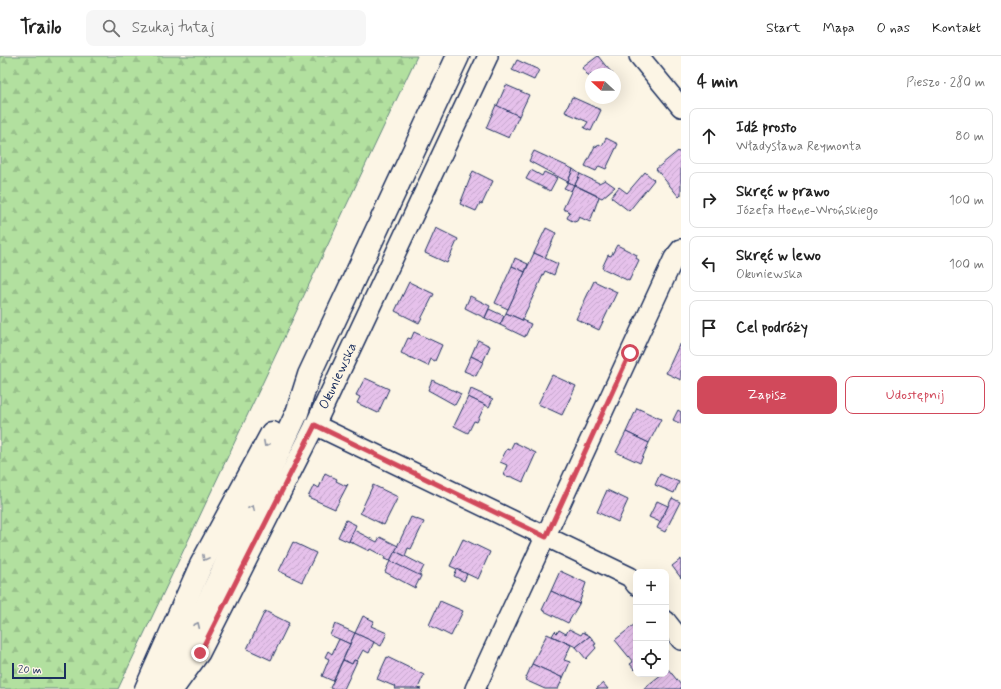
<!DOCTYPE html>
<html lang="pl">
<meta charset="utf-8">
<style>
:root{--surface:#fff;--page:#f6f6f6;--text:#222;--muted:#767676;--line:#e0e0e0;--accent:#d1495b}
body{margin:0;font-family:Mynerve,sans-serif;background:var(--page);color:var(--text)}
.controls{position:absolute;right:12px;bottom:12px;display:grid;overflow:hidden;border-radius:8px;box-shadow:0 4px 16px #0002}
.controls button{width:36px;height:36px;display:grid;place-items:center;padding:0;border:0;border-bottom:1px solid var(--line);background:var(--surface);color:var(--text);font:20px sans-serif}
.compass{position:absolute;left:585px;top:12px;width:36px;height:36px;border-radius:50%;background:var(--surface);box-shadow:0 4px 16px #0002;rotate:291deg}
.scale{position:absolute;left:12px;bottom:10px;width:54px;box-sizing:border-box;padding-left:4px;border:2px solid #1b2f5e;border-top:0;font-size:11px;line-height:14px;white-space:nowrap;color:#1b2f5e;-webkit-text-stroke:3px #fcf5e5;paint-order:stroke}
.stop{position:absolute;width:12px;height:12px;margin:-9px;border:3px solid #d1495b;border-radius:50%;background:#fff}
.stop.end{background:#d1495b;border-color:#fff;box-shadow:0 1px 4px #0008}
.list{margin:0;padding:0;list-style:none}
h2{display:flex;justify-content:space-between;align-items:center;height:52px;margin:0;padding:0 16px;font-size:17px}
h2 small{font-size:13px;font-weight:400;color:var(--muted)}
.list li{display:grid;grid-template-columns:26px 1fr auto;gap:12px;align-items:center;box-sizing:border-box;height:56px;margin:0 8px 8px;padding:0 8px;border:1px solid var(--line);border-radius:8px}
.list b{display:block;font-size:15px;white-space:nowrap}
.list p{margin:0;font-size:13px;white-space:nowrap;color:var(--muted)}
.list em{font-size:13px;font-style:normal;color:var(--muted)}
.actions{display:flex;gap:8px;padding:12px 16px}
.actions a{flex:1;padding:9px 0;border:1px solid var(--accent);border-radius:8px;text-align:center;font-size:14px;color:var(--accent)}
.actions .main{background:var(--accent);color:#fff}
.icon{flex:none;width:22px;height:22px;fill:none;stroke:currentColor;stroke-width:2;stroke-linecap:round;stroke-linejoin:round}
.map{position:relative;flex:none;width:681px;height:633px;overflow:hidden}
header{display:flex;align-items:center;gap:24px;box-sizing:border-box;height:56px;padding:0 20px;background:var(--surface);border-bottom:1px solid var(--line)}
header strong{font-size:19px}
nav{display:flex;gap:22px;margin-inline-start:auto;font-size:14px}
.search{width:280px;height:36px;background:var(--page);display:flex;align-items:center;gap:10px;box-sizing:border-box;padding:0 14px;border-radius:8px;color:var(--muted);font-size:15px}
main{display:flex}
aside{flex:1;background:var(--surface)}
.map>svg:first-child{display:block}
.forest{fill:url(#forest-firs);stroke:#66887e}
.building{fill:url(#building-hatch);stroke:#1b2f5e}
.lines{fill:none;stroke-linecap:round;stroke-linejoin:round}
.minor-casing{stroke:#1b2f5e;stroke-width:22}
.secondary-casing{stroke:#1b2f5e;stroke-width:25}
.minor{stroke:#fcf5e5;stroke-width:19}
.secondary{stroke:#fcf5e5;stroke-width:22}
.oneway{stroke:#8c92a2}
.route{stroke:#d1495b;stroke-width:5}
.labels{text-anchor:middle;dominant-baseline:central;stroke-width:4;stroke-linejoin:round;paint-order:stroke}
.street-label{font-size:14px;fill:#1b2f5e;stroke:#fcf5e5}
</style>
<header>
<strong>Trailo</strong>
<div class="search"><svg class="icon" aria-label="search" viewBox="0 0 24 24"><circle cx="10" cy="10" r="6"/><path d="M15 15l6 6"/></svg>Szukaj tutaj</div>
<nav><a>Start</a><a>Mapa</a><a>O nas</a><a>Kontakt</a></nav>
</header>
<main>
<div class="map">
<svg width="681" height="633" viewBox="0 0 681 633">
<defs>
<pattern id="forest-firs" width="22" height="20" patternUnits="userSpaceOnUse"><rect width="22" height="20" fill="#b2e09f"/><path d="M5 1l3.5 6h-7zM16 11l3.5 6h-7z" fill="#98c08b"/></pattern>
<pattern id="building-hatch" width="6" height="6" patternUnits="userSpaceOnUse"><rect width="6" height="6" fill="#e6c1eb"/><path d="M-1 1l2-2M0 6l6-6M5 7l2-2" fill="none" stroke="#c5a6cc"/></pattern>
</defs>
<rect width="100%" height="100%" fill="#fcf5e5"/>
<filter id="ink" filterUnits="userSpaceOnUse"><feTurbulence type="fractalNoise" baseFrequency=".025" numOctaves="2"/><feDisplacementMap in="SourceGraphic" scale="8" xChannelSelector="R" yChannelSelector="G"/><feConvolveMatrix kernelMatrix="1 2 1 2 8 2 1 2 1" color-interpolation-filters="sRGB"/></filter>
<g filter="url(#ink)">
<path class="forest" d="M 0,0 L 417,0 L 118,633 L 0,633 Z"/>
<g class="building">
<path d="M 598,0 L 605,9 L 613,18 L 591,18 L 591,23 L 582,12 Z"/>
<path d="M 517,4 L 539,14 L 534,24 L 512,14 Z"/>
<path d="M 506,29 L 529,39 L 519,60 L 497,50 Z"/>
<path d="M 572,41 L 601,54 L 591,75 L 584,72 L 588,66 L 565,56 Z"/>
<path d="M 496,49 L 519,60 L 509,82 L 486,72 Z"/>
<path d="M 606,82 L 618,88 L 606,113 L 599,110 L 596,115 L 585,110 L 595,90 L 597,91 L 599,88 L 602,90 Z"/>
<path d="M 534,95 L 573,113 L 568,126 L 529,105 Z"/>
<path d="M 678,95 L 681,99 L 681,139 L 679,141 L 656,113 Z"/>
<path d="M 573,113 L 580,118 L 575,129 L 568,126 Z"/>
<path d="M 531,114 L 542,120 L 544,116 L 557,122 L 550,135 L 526,123 Z"/>
<path d="M 473,115 L 493,125 L 482,148 L 480,147 L 476,155 L 460,148 Z"/>
<path d="M 645,116 L 654,124 L 629,155 L 611,141 L 619,131 L 627,137 Z"/>
<path d="M 580,118 L 599,127 L 605,124 L 615,131 L 602,142 L 575,129 Z"/>
<path d="M 568,126 L 574,129 L 571,135 L 564,132 Z"/>
<path d="M 574,129 L 599,141 L 590,166 L 579,161 L 577,165 L 574,166 L 567,162 L 570,156 L 563,153 Z"/>
<path d="M 436,172 L 458,183 L 447,207 L 425,197 Z"/>
<path d="M 546,172 L 556,177 L 545,202 L 534,197 Z"/>
<path d="M 617,189 L 637,199 L 636,202 L 639,204 L 629,225 L 602,212 L 608,199 L 611,200 Z"/>
<path d="M 534,197 L 558,208 L 554,219 L 545,215 L 522,264 L 506,257 Z"/>
<path d="M 515,202 L 528,208 L 525,216 L 512,210 Z"/>
<path d="M 512,210 L 525,216 L 508,253 L 495,247 Z"/>
<path d="M 594,225 L 617,236 L 599,274 L 576,263 Z"/>
<path d="M 409,226 L 434,238 L 419,267 L 395,255 Z"/>
<path d="M 470,240 L 490,250 L 485,262 L 465,252 Z"/>
<path d="M 489,253 L 504,260 L 500,269 L 485,262 Z"/>
<path d="M 506,257 L 531,268 L 525,281 L 500,269 Z"/>
<path d="M 414,276 L 442,289 L 435,305 L 431,303 L 428,310 L 401,297 L 408,282 L 411,283 Z"/>
<path d="M 478,284 L 490,290 L 483,306 L 471,300 Z"/>
<path d="M 679,289 L 681,289 L 681,324 L 666,317 Z"/>
<path d="M 471,300 L 483,306 L 476,320 L 464,315 Z"/>
<path d="M 552,319 L 576,330 L 562,359 L 538,348 Z"/>
<path d="M 365,322 L 389,333 L 378,357 L 357,347 L 360,341 L 356,339 Z"/>
<path d="M 432,324 L 461,338 L 455,349 L 428,334 Z"/>
<path d="M 471,333 L 493,343 L 489,351 L 468,341 Z"/>
<path d="M 468,341 L 485,349 L 477,366 L 474,365 L 468,377 L 454,370 Z"/>
<path d="M 637,352 L 661,363 L 649,387 L 626,376 Z"/>
<path d="M 678,354 L 681,356 L 681,368 L 673,364 Z"/>
<path d="M 626,376 L 649,387 L 640,407 L 616,396 Z"/>
<path d="M 514,386 L 536,397 L 523,426 L 512,421 L 505,420 L 504,417 L 507,409 L 500,406 L 507,393 L 510,394 Z"/>
<path d="M 325,417 L 337,423 L 336,425 L 346,430 L 348,428 L 335,453 L 308,441 L 314,429 L 319,432 Z"/>
<path d="M 660,418 L 679,426 L 674,437 L 655,429 Z"/>
<path d="M 373,429 L 398,441 L 384,469 L 360,457 Z"/>
<path d="M 607,434 L 628,444 L 618,466 L 597,456 Z"/>
<path d="M 672,442 L 680,446 L 665,476 L 657,472 Z"/>
<path d="M 657,445 L 668,450 L 660,466 L 649,461 Z"/>
<path d="M 411,461 L 424,466 L 411,493 L 408,492 L 405,500 L 395,495 Z"/>
<path d="M 346,464 L 356,469 L 349,486 L 338,481 Z"/>
<path d="M 354,474 L 377,486 L 380,481 L 398,490 L 390,505 L 384,503 L 385,501 L 370,493 L 369,495 L 349,485 Z"/>
<path d="M 463,483 L 490,496 L 478,523 L 450,510 Z"/>
<path d="M 293,486 L 316,497 L 302,526 L 279,515 Z"/>
<path d="M 395,495 L 424,510 L 419,520 L 390,505 Z"/>
<path d="M 681,503 L 681,522 L 672,510 Z"/>
<path d="M 390,505 L 421,520 L 415,532 L 385,516 Z"/>
<path d="M 457,513 L 467,518 L 464,525 L 454,520 Z"/>
<path d="M 560,515 L 586,527 L 579,548 L 551,535 Z"/>
<path d="M 551,535 L 579,548 L 568,567 L 542,554 Z"/>
<path d="M 440,545 L 463,555 L 451,580 L 429,569 Z"/>
<path d="M 265,555 L 289,567 L 271,604 L 247,593 Z"/>
<path d="M 363,560 L 374,565 L 371,570 L 387,577 L 381,590 L 355,577 Z"/>
<path d="M 335,568 L 355,577 L 350,588 L 330,579 Z"/>
<path d="M 635,568 L 636,613 L 635,614 L 630,608 L 633,606 L 615,584 Z"/>
<path d="M 569,573 L 581,579 L 583,576 L 590,580 L 576,591 L 552,580 L 555,575 L 557,577 L 559,574 L 566,578 Z"/>
<path d="M 355,577 L 374,586 L 369,597 L 363,594 L 357,605 L 354,604 L 352,608 L 343,604 Z"/>
<path d="M 547,578 L 571,589 L 564,604 L 570,606 L 563,622 L 532,608 Z"/>
<path d="M 590,580 L 596,588 L 594,589 L 596,592 L 586,603 L 576,591 Z"/>
<path d="M 339,583 L 350,588 L 333,625 L 322,620 L 329,603 L 325,601 L 328,595 L 332,598 Z"/>
<path d="M 387,601 L 424,619 L 418,632 L 421,633 L 395,633 L 396,631 L 377,623 Z"/>
<path d="M 343,604 L 352,608 L 354,604 L 357,605 L 344,633 L 332,633 L 330,632 Z"/>
<path d="M 532,608 L 563,622 L 558,633 L 545,633 L 525,624 Z"/>
<path d="M 668,613 L 681,629 L 681,633 L 643,633 L 662,618 L 666,618 Z"/>
<path d="M 603,627 L 608,633 L 596,633 Z"/>
</g>
<g class="lines">
<defs>
<g id="minor">
<path d="M 639,0 L 681,51"/>
<path d="M 315,369 L 630,521 L 636,529"/>
<path d="M 666,565 L 681,584"/>
<path d="M 174,633 L 200,597 L 315,369 L 488,0"/>
<path d="M 475,633 L 674,202 L 681,193"/>
</g>
<g id="secondary">
<path d="M 146,633 L 201,509 L 272,377"/>
<path d="M 167,633 L 297,357 L 309,319 L 458,0"/>
</g>
</defs>
<use href="#minor" class="minor-casing"/>
<use href="#secondary" class="secondary-casing"/>
<use href="#minor" class="minor"/>
<use href="#secondary" class="secondary"/>
</g>
<defs><path id="oneway-chevron" d="M-2-3.5L2.5 0L-2 3.5" fill="none" stroke-width="1.6" stroke-linecap="round" stroke-linejoin="round"/></defs>
<g class="oneway">
<use href="#oneway-chevron" transform="translate(266 388) rotate(118)"/>
<use href="#oneway-chevron" transform="translate(252 452) rotate(-65)"/>
<use href="#oneway-chevron" transform="translate(205 502) rotate(118)"/>
<use href="#oneway-chevron" transform="translate(197 569) rotate(-65)"/>
</g>
</g>
<g class="lines" filter="url(#ink)">
<path class="route" d="M 200,597 L 315,369 L 546,481 L 630,297"/>
</g>
<g class="labels">
<g class="street-label">
<text transform="translate(338 320) rotate(-65)">Okuniewska</text>
</g>
</g>
</svg>
<div class="controls">
<button>+</button>
<button>−</button>
<button><svg class="icon" aria-label="locate" viewBox="0 0 24 24"><circle cx="12" cy="12" r="6"/><path d="M12 2v4M12 18v4M2 12h4M18 12h4"/></svg></button>
</div>
<svg class="compass" viewBox="-18 -18 36 36"><path d="M0-13l5 13h-10z" fill="#e53935"/><path d="M0 13l5-13h-10z" fill="#767676"/></svg>
<div class="scale">20 m</div>
<div class="stop" style="left:630px;top:297px"></div>
<div class="stop end" style="left:200px;top:597px"></div>
</div>
<aside>
<h2>4 min<small>Pieszo · 280 m</small></h2>
<ul class="list">
<li><svg class="icon" aria-label="ahead" viewBox="0 0 24 24"><path d="M12 20V5M6 11l6-6 6 6"/></svg><div><b>Idź prosto</b><p>Władysława Reymonta</p></div><em>80 m</em></li>
<li><svg class="icon" aria-label="right" viewBox="0 0 24 24"><path d="M7 20v-9h11M14 6l5 5-5 5"/></svg><div><b>Skręć w prawo</b><p>Józefa Hoene-Wrońskiego</p></div><em>100 m</em></li>
<li><svg class="icon" aria-label="left" viewBox="0 0 24 24"><path d="M17 20v-9H6M10 6l-5 5 5 5"/></svg><div><b>Skręć w lewo</b><p>Okuniewska</p></div><em>100 m</em></li>
<li><svg class="icon" aria-label="arrive" viewBox="0 0 24 24"><path d="M6 21V4h12l-3 4 3 4H6"/></svg><div><b>Cel podróży</b></div></li>
</ul>
<div class="actions"><a class="main">Zapisz</a><a>Udostępnij</a></div>
</aside>
</main>
